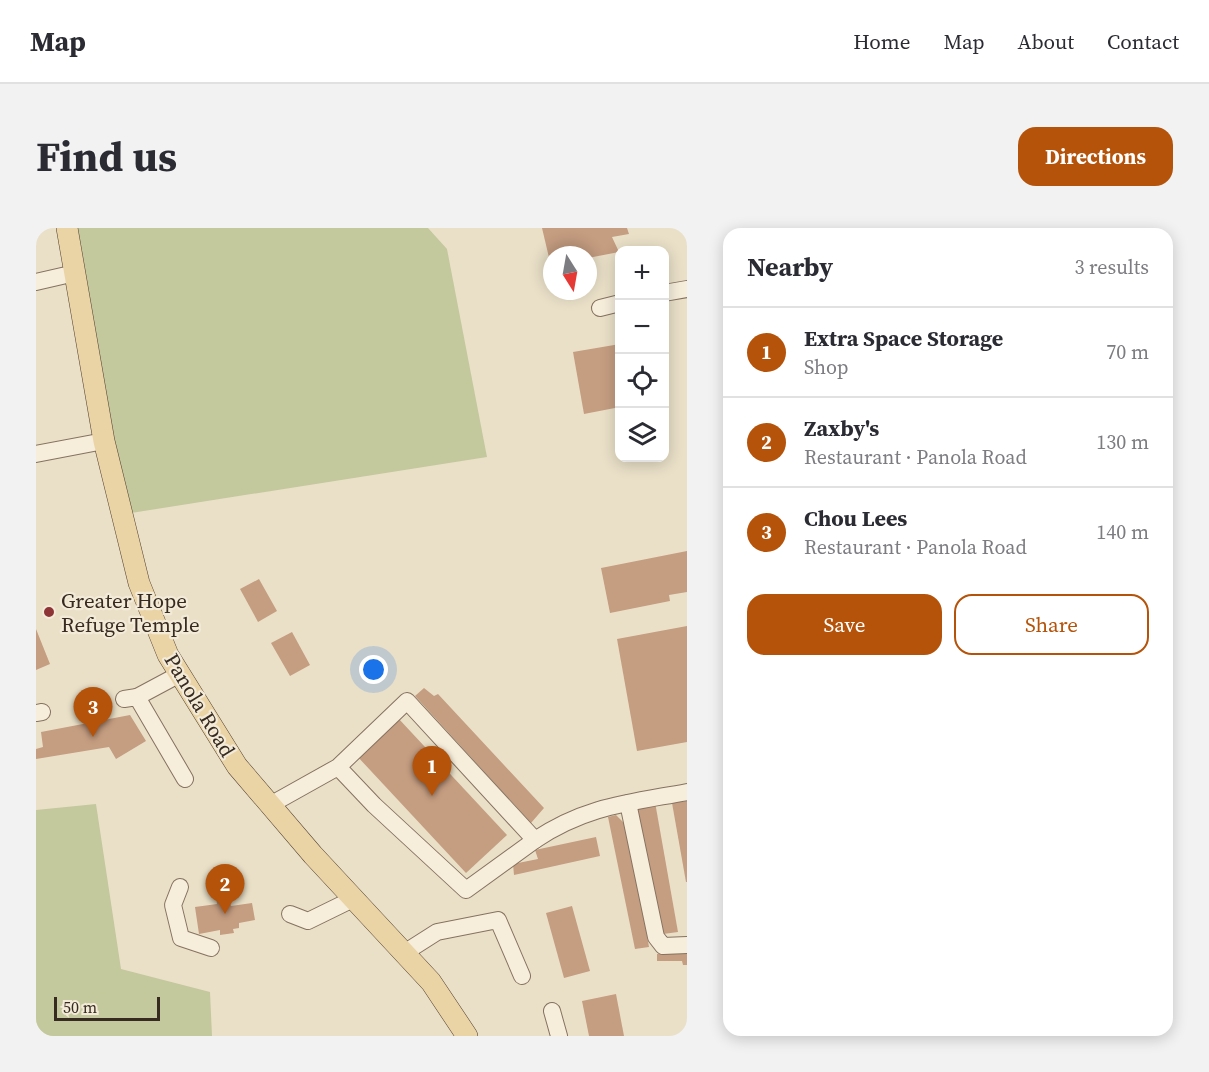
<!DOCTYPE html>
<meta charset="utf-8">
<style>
:root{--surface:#fff;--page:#f2f2f3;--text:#2b2b33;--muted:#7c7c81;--line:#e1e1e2;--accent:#b45309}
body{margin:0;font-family:"Source Serif 4",serif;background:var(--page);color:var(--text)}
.controls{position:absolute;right:18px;top:18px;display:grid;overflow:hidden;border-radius:12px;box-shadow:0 3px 15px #0003}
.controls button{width:54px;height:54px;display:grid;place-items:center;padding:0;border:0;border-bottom:2px solid var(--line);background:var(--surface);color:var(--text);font:30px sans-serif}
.compass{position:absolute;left:507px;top:18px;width:54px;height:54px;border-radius:50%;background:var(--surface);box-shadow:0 3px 15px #0003;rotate:169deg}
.scale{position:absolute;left:18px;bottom:15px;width:106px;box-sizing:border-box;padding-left:6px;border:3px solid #372b21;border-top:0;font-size:16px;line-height:21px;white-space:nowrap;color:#372b21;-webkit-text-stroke:4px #f3ead7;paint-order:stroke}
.you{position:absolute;left:338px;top:442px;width:21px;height:21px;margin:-15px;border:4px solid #fff;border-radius:50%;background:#1a73e8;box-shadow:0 0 0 9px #1a73e833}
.badge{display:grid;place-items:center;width:39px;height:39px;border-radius:50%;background:var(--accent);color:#fff;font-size:20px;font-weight:700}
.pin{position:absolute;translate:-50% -50px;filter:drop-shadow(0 2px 3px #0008)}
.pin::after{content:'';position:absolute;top:32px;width:21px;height:18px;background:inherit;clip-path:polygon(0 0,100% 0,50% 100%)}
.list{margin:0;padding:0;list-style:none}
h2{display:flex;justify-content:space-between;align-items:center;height:78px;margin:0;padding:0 24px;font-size:26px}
h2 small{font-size:20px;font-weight:400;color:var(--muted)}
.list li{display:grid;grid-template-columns:39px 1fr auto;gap:18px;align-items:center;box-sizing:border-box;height:90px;padding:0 24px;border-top:2px solid var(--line)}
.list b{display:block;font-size:22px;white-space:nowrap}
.list p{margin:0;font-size:20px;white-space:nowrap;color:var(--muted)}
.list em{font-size:20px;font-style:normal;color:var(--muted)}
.actions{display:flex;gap:12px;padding:18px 24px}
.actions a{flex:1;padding:14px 0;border:2px solid var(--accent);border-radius:18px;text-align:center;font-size:21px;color:var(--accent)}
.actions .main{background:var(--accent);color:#fff}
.icon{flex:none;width:33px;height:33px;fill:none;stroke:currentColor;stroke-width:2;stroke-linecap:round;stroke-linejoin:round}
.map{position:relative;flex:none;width:651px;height:808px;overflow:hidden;border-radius:18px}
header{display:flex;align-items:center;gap:36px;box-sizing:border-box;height:84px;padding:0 30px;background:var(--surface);border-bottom:2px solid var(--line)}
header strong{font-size:28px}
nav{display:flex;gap:33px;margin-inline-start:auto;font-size:21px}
.intro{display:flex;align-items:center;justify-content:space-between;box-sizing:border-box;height:144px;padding:0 36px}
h1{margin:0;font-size:42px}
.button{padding:15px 27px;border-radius:18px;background:var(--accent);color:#fff;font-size:21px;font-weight:700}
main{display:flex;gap:36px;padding:0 36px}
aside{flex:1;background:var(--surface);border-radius:18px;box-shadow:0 3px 15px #0003}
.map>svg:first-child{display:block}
.green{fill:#c3c89d}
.building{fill:#c59d81}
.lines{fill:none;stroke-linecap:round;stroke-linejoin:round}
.minor-casing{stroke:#85725f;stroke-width:18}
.major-casing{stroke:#534132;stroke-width:22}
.minor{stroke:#f6eddb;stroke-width:16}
.major{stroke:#ead3a4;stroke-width:21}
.poi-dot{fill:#8e3436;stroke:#f3ead7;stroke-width:2}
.labels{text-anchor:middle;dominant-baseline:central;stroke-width:4.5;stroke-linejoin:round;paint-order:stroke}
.poi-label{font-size:21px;fill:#372b21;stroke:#f3ead7;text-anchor:start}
.street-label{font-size:21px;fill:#372b21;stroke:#f3ead7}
</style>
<header>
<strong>Map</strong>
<nav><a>Home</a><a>Map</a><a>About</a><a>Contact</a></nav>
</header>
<div class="intro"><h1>Find us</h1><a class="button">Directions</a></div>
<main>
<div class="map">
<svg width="651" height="808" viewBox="0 0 651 808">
<rect width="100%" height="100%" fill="#eae0c8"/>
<g class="green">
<path d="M 32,0 L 392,0 L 411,21 L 451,229 L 76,288 Z"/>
<path d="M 60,576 L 85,741 L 174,764 L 176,808 L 0,808 L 0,582 Z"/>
</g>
<g class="building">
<path d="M 506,0 L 591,0 L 593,6 L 576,9 L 583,24 L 552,30 L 552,27 L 516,27 L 515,38 Z"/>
<path d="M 584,116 L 584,179 L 548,186 L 537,124 Z"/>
<path d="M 651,323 L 651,364 L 633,367 L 634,373 L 574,385 L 565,340 Z"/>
<path d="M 223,351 L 241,383 L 222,394 L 204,361 Z"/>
<path d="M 651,398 L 651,514 L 601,523 L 581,411 Z"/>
<path d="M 0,401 L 14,436 L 0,442 Z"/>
<path d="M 256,404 L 274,437 L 254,448 L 235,415 Z"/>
<path d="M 388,460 L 398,468 L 402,466 L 508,580 L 495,595 L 379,468 Z"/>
<path d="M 94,487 L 110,513 L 80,531 L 73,519 L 0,531 L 0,521 L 7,519 L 5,504 Z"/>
<path d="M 362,490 L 471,607 L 430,645 L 321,528 Z"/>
<path d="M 651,573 L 651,654 L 650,654 L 636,575 Z"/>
<path d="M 619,574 L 642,704 L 627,706 L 599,578 Z"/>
<path d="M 580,587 L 592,599 L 613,719 L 599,721 L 572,589 Z"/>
<path d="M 560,609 L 564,628 L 478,647 L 477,636 L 502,631 L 499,622 Z"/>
<path d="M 191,668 L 195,678 L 216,675 L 219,692 L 203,695 L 203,700 L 197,701 L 198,705 L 184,707 L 184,702 L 163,706 L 159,679 L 181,676 L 180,670 Z"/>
<path d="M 536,678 L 554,743 L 528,750 L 510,685 Z"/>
<path d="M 621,726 L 651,726 L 651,737 L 647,737 L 646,733 L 621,733 Z"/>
<path d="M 580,766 L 588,808 L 553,808 L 546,773 Z"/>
</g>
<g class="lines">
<defs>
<g id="minor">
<path d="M 0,54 L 39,45"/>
<path d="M 628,65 L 651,61"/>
<path d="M 564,80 L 584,75"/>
<path d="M 0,226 L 68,213"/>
<path d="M 101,469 L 144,446"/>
<path d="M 88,471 L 101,469 L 149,551"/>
<path d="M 0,485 L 6,484"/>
<path d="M 592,575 L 620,709 L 627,718 L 651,717"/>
<path d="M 234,577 L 302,539 L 371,473 L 499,612 L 430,662 L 338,577 L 302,539"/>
<path d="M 499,612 C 550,578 592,575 651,564"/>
<path d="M 144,659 L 137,677 L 145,710 L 175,720"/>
<path d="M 254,686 L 272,693 L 317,671"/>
<path d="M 368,725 L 401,704 L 462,692 L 486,748"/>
<path d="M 516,783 L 523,808"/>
</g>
<path id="major" d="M 31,0 L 68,213 L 103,355 L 132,427 L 201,538 L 277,627 L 395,754 L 431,808"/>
</defs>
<use href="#minor" class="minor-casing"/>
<use href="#major" class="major-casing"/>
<use href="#minor" class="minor"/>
<use href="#major" class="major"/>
</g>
<circle class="poi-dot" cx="13" cy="384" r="6"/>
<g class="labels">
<g class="poi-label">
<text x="25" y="372">Greater Hope<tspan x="25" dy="24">Refuge Temple</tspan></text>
</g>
<g class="street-label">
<text transform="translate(164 477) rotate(59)">Panola Road</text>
</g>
</g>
</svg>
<div class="controls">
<button>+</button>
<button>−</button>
<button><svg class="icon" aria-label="locate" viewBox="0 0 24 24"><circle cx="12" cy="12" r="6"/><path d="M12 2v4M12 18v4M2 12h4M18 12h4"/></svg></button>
<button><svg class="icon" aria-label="layers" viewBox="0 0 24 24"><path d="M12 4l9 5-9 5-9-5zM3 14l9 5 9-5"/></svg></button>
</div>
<svg class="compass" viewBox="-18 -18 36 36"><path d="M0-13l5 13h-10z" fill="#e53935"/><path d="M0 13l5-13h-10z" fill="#7c7c81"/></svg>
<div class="scale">50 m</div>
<div class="you"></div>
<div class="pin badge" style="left:396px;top:568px">1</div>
<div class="pin badge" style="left:189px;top:686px">2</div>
<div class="pin badge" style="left:57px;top:509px">3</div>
</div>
<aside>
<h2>Nearby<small>3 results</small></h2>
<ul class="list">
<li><span class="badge">1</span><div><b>Extra Space Storage</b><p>Shop</p></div><em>70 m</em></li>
<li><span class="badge">2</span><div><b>Zaxby's</b><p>Restaurant · Panola Road</p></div><em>130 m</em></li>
<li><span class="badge">3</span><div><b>Chou Lees</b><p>Restaurant · Panola Road</p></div><em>140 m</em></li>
</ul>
<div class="actions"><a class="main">Save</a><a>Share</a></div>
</aside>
</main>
